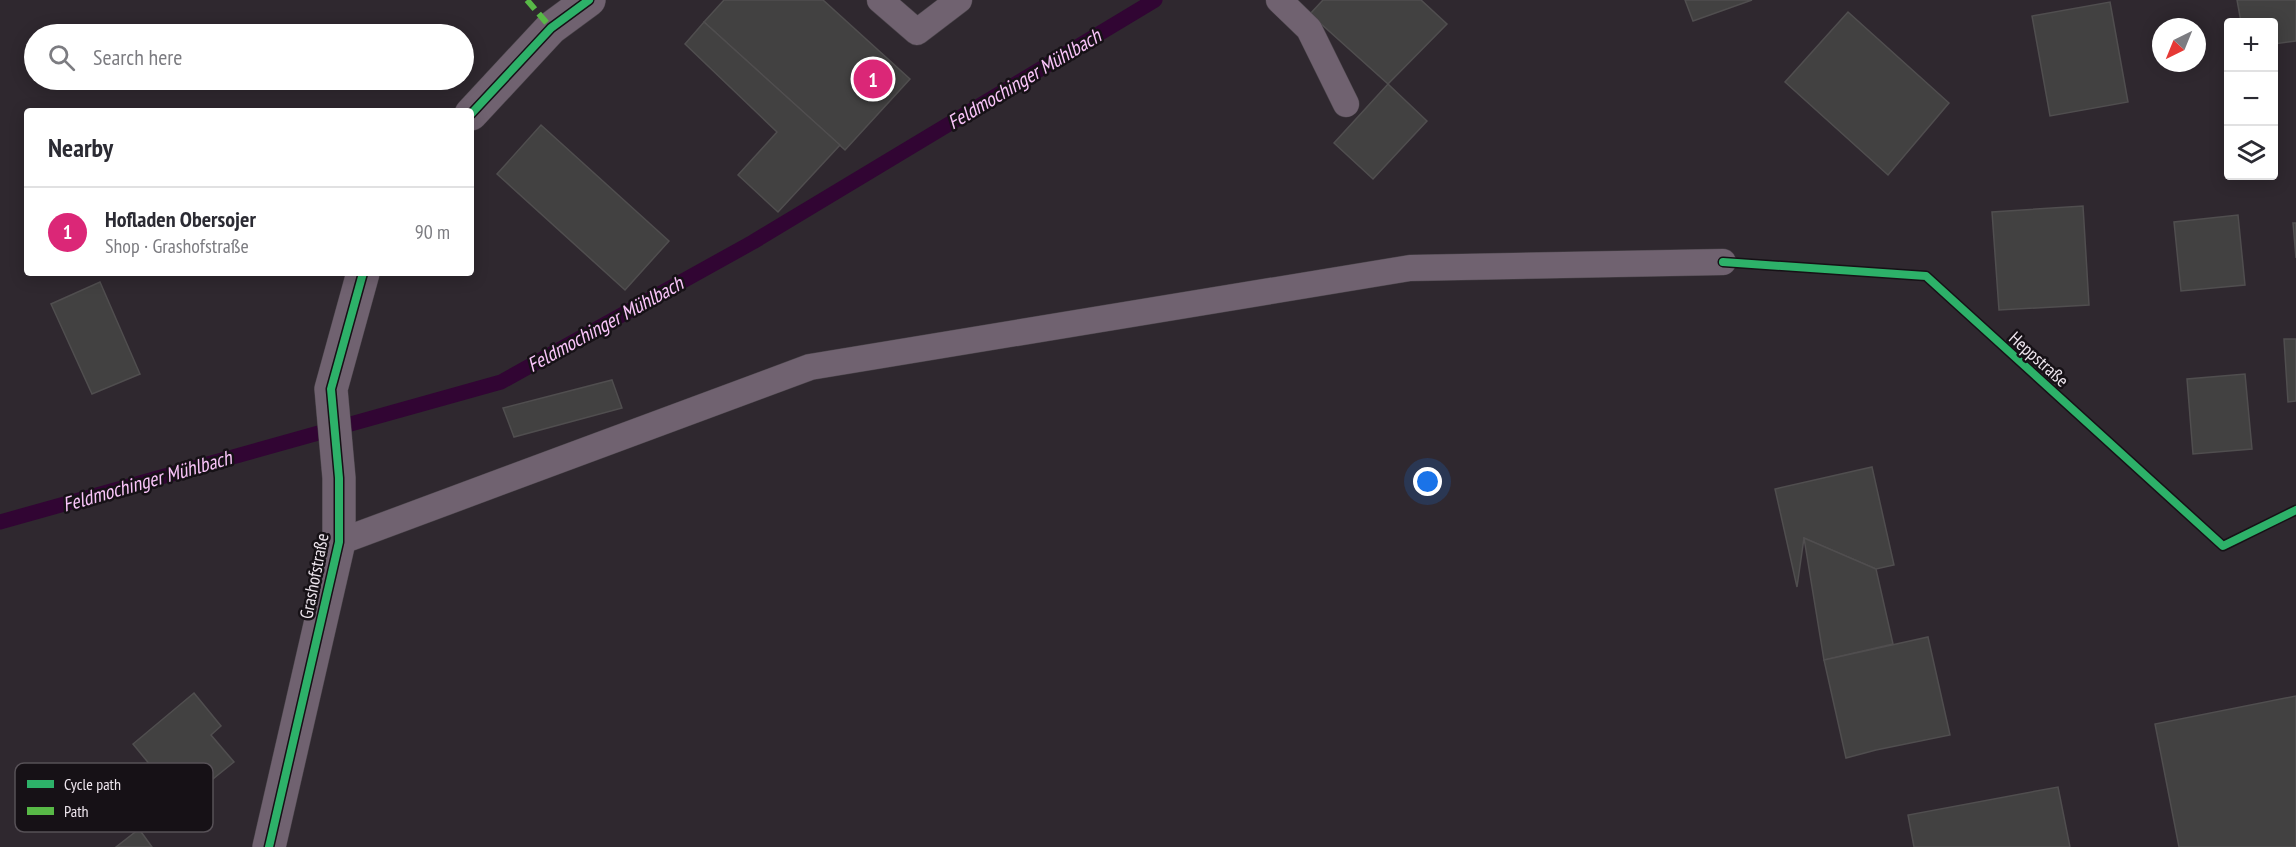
<!DOCTYPE html>
<meta charset="utf-8">
<style>
:root{--surface:#fff;--page:#f7f7f7;--text:#2b2b33;--muted:#7c7c81;--line:#e1e1e2;--accent:#db2777}
body{margin:0;font-family:"PT Sans Narrow",sans-serif;background:var(--page);color:var(--text)}
.controls{position:absolute;right:18px;top:18px;display:grid;overflow:hidden;border-radius:6px;box-shadow:0 3px 15px #0003}
.controls button{width:54px;height:54px;display:grid;place-items:center;padding:0;border:0;border-bottom:2px solid var(--line);background:var(--surface);color:var(--text);font:30px sans-serif}
.compass{position:absolute;left:2152px;top:18px;width:54px;height:54px;border-radius:50%;background:var(--surface);box-shadow:0 3px 15px #0003;rotate:223deg}
.you{position:absolute;left:1428px;top:482px;width:21px;height:21px;margin:-15px;border:4px solid #fff;border-radius:50%;background:#1a73e8;box-shadow:0 0 0 9px #1a73e833}
.badge{display:grid;place-items:center;width:39px;height:39px;border-radius:50%;background:var(--accent);color:#fff;font-size:20px;font-weight:700}
.pin{position:absolute;translate:-50% -50%;border:3px solid #fff;box-shadow:0 2px 6px #0006}
.list{margin:0;padding:0;list-style:none}
h2{display:flex;justify-content:space-between;align-items:center;height:78px;margin:0;padding:0 24px;font-size:26px}
h2 small{font-size:20px;font-weight:400;color:var(--muted)}
.list li{display:grid;grid-template-columns:39px 1fr auto;gap:18px;align-items:center;box-sizing:border-box;height:90px;padding:0 24px;border-top:2px solid var(--line)}
.list b{display:block;font-size:22px;white-space:nowrap}
.list p{margin:0;font-size:20px;white-space:nowrap;color:var(--muted)}
.list em{font-size:20px;font-style:normal;color:var(--muted)}
.icon{flex:none;width:33px;height:33px;fill:none;stroke:currentColor;stroke-width:2;stroke-linecap:round;stroke-linejoin:round}
.map{position:relative;flex:none;width:2296px;height:847px;overflow:hidden}
.search{position:absolute;background:var(--surface);box-shadow:0 3px 15px #0003;left:24px;top:24px;width:450px;height:66px;display:flex;align-items:center;gap:15px;box-sizing:border-box;padding:0 21px;border-radius:33px;color:var(--muted);font-size:22px}
.panel{position:absolute;background:var(--surface);box-shadow:0 3px 15px #0003;left:24px;top:108px;width:450px;height:168px;border-radius:6px}
.map>svg:first-child{display:block}
.lines{fill:none;stroke-linecap:round;stroke-linejoin:round}
.stream{stroke:#310533;stroke-width:15}
.building{fill:#424141;stroke:#504e4f;stroke-width:1.5}
.lane-casing{stroke:#494349;stroke-width:27}
.street-casing{stroke:#494349;stroke-width:34}
.lane{stroke:#706270;stroke-width:26}
.street{stroke:#706270;stroke-width:33}
.quiet{stroke:#58b947;stroke-width:6;stroke-dasharray:12 6;stroke-linecap:butt}
.cycleway-casing{stroke:#161116;stroke-width:11}
.cycleway{stroke:#2db169;stroke-width:8}
.labels{text-anchor:middle;dominant-baseline:central;stroke-width:5;stroke-linejoin:round;paint-order:stroke}
.street-label{font-size:18px;fill:#eee6ee;stroke:#161116}
.water-label{font-size:20px;font-style:italic;fill:#fac5fa;stroke:#161116}
.key{fill:#161116;stroke:#575157;stroke-width:1.5}
.key-label{font-size:16px;fill:#eee6ee}
</style>
<div class="map">
<svg width="2296" height="847" viewBox="0 0 2296 847">
<rect width="100%" height="100%" fill="#2f282f"/>
<g class="lines">
<path class="stream" d="M 0,522 L 501,382 L 753,242 L 1155,0"/>
</g>
<g class="building">
<path d="M 724,0 L 823,0 L 910,79 L 845,150 L 704,22 Z"/>
<path d="M 1323,0 L 1421,0 L 1447,24 L 1388,84 L 1310,14 Z"/>
<path d="M 1685,0 L 1752,0 L 1693,21 Z"/>
<path d="M 2237,0 L 2296,0 L 2296,41 L 2274,44 L 2274,22 L 2241,22 Z"/>
<path d="M 2110,2 L 2128,102 L 2050,116 L 2032,16 Z"/>
<path d="M 1848,12 L 1949,103 L 1888,175 L 1785,82 Z"/>
<path d="M 704,22 L 840,145 L 778,212 L 738,175 L 777,132 L 685,44 Z"/>
<path d="M 1388,84 L 1427,121 L 1373,179 L 1334,143 Z"/>
<path d="M 541,125 L 669,241 L 625,290 L 497,174 Z"/>
<path d="M 2083,206 L 2089,305 L 1999,310 L 1992,212 Z"/>
<path d="M 2238,215 L 2245,285 L 2181,291 L 2174,222 Z"/>
<path d="M 2293,223 L 2296,223 L 2296,258 Z"/>
<path d="M 100,282 L 140,374 L 92,394 L 51,304 Z"/>
<path d="M 2284,339 L 2296,339 L 2296,401 L 2288,402 Z"/>
<path d="M 2245,374 L 2252,449 L 2193,454 L 2187,379 Z"/>
<path d="M 612,380 L 622,408 L 514,437 L 503,408 Z"/>
<path d="M 1872,467 L 1894,565 L 1876,569 L 1804,538 L 1797,587 L 1775,489 Z"/>
<path d="M 1804,538 L 1876,569 L 1893,644 L 1824,660 Z"/>
<path d="M 1928,637 L 1950,735 L 1876,750 L 1846,758 L 1824,660 Z"/>
<path d="M 194,693 L 221,726 L 211,735 L 234,762 L 182,804 L 133,744 Z"/>
<path d="M 2296,696 L 2296,847 L 2179,847 L 2155,724 Z"/>
<path d="M 2058,787 L 2070,847 L 1914,847 L 1908,815 Z"/>
<path d="M 139,829 L 152,847 L 116,847 Z"/>
</g>
<g class="lines">
<defs>
<g id="lane">
<path d="M 880,0 L 917,32 L 959,0"/>
<path d="M 1279,0 L 1309,29 L 1346,104"/>
<path d="M 339,542 L 810,367 L 1410,268 L 1723,262"/>
</g>
<g id="street">
<path d="M 471,114 L 551,28 L 589,0"/>
<path d="M 269,847 L 339,542 L 339,478 L 331,389 L 363,273"/>
</g>
</defs>
<use href="#lane" class="lane-casing"/>
<use href="#street" class="street-casing"/>
<use href="#lane" class="lane"/>
<use href="#street" class="street"/>
<path class="quiet" d="M 527,0 L 551,28"/>
<defs>
<g id="cycleway">
<path d="M 471,114 L 551,28 L 589,0"/>
<path d="M 1723,262 L 1926,276 L 2223,546 L 2296,510"/>
<path d="M 269,847 L 339,542 L 339,478 L 331,389 L 363,273"/>
</g>
</defs>
<use href="#cycleway" class="cycleway-casing"/>
<use href="#cycleway" class="cycleway"/>
</g>
<g class="labels">
<g class="street-label">
<text transform="translate(2039 359) rotate(42)">Heppstraße</text>
<text transform="translate(314 576) rotate(-79)">Grashofstraße</text>
</g>
<g class="water-label">
<text transform="translate(1024 79) rotate(-31)">Feldmochinger Mühlbach</text>
<text transform="translate(605 324) rotate(-29)">Feldmochinger Mühlbach</text>
<text transform="translate(147 481) rotate(-16)">Feldmochinger Mühlbach</text>
</g>
</g>
<rect x="15" y="763" width="198" height="69" rx="9" class="key"/>
<rect x="27" y="780" width="27" height="8" fill="#2db169"/>
<rect x="27" y="807" width="27" height="8" fill="#58b947"/>
<g class="key-label">
<text x="64" y="790">Cycle path</text>
<text x="64" y="817">Path</text>
</g>
</svg>
<div class="controls">
<button>+</button>
<button>−</button>
<button><svg class="icon" aria-label="layers" viewBox="0 0 24 24"><path d="M12 4l9 5-9 5-9-5zM3 14l9 5 9-5"/></svg></button>
</div>
<svg class="compass" viewBox="-18 -18 36 36"><path d="M0-13l5 13h-10z" fill="#e53935"/><path d="M0 13l5-13h-10z" fill="#7c7c81"/></svg>
<div class="you"></div>
<div class="pin badge" style="left:873px;top:79px">1</div>
<div class="search"><svg class="icon" aria-label="search" viewBox="0 0 24 24"><circle cx="10" cy="10" r="6"/><path d="M15 15l6 6"/></svg>Search here</div>
<section class="panel">
<h2>Nearby<small></small></h2>
<ul class="list">
<li><span class="badge">1</span><div><b>Hofladen Obersojer</b><p>Shop · Grashofstraße</p></div><em>90 m</em></li>
</ul>
</section>
</div>
